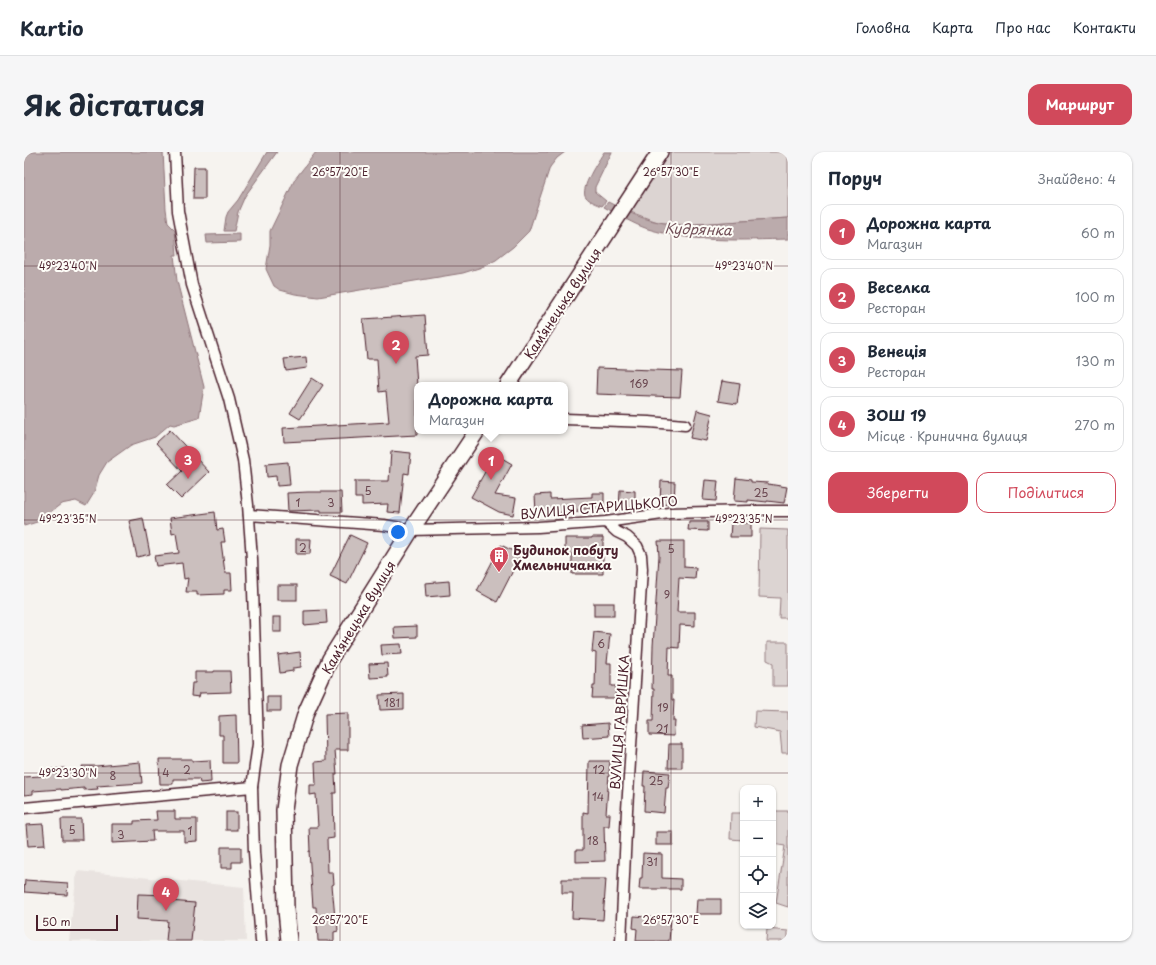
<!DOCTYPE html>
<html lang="uk">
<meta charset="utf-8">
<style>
:root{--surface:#fff;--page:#f6f6f7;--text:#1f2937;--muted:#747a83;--line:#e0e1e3;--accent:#d1495b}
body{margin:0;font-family:"Playpen Sans",sans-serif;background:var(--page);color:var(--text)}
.controls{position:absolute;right:12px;bottom:12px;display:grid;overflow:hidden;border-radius:8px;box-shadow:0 1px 3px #0004}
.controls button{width:36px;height:36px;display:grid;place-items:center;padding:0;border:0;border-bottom:1px solid var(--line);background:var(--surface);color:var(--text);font:20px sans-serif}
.scale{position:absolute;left:12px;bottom:10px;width:82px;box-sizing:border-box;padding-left:4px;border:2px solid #4a1f2b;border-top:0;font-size:11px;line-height:14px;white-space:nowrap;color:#4a1f2b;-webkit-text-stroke:3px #fdfcf7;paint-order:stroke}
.you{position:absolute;left:374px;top:380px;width:14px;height:14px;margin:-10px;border:3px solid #fff;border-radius:50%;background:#1a73e8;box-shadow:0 0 0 6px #1a73e833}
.badge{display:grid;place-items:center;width:26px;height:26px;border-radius:50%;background:var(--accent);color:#fff;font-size:13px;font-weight:700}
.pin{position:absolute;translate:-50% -33px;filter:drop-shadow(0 1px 2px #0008)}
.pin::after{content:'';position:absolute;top:21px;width:14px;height:12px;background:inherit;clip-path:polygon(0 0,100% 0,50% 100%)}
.popup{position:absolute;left:390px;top:230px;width:154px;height:52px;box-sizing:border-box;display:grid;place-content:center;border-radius:8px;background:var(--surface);filter:drop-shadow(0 1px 3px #0005);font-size:13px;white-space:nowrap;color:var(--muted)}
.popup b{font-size:15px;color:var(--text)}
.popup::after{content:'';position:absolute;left:50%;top:100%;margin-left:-8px;border:8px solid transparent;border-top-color:var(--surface)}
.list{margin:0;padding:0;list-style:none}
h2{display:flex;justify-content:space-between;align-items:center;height:52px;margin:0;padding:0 16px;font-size:17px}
h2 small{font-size:13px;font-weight:400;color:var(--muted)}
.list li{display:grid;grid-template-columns:26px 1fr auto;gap:12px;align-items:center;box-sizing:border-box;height:56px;margin:0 8px 8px;padding:0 8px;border:1px solid var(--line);border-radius:12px}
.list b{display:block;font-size:15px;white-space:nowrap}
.list p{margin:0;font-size:13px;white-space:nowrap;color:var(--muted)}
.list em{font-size:13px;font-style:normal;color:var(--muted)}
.actions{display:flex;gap:8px;padding:12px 16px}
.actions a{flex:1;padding:9px 0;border:1px solid var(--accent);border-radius:12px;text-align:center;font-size:14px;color:var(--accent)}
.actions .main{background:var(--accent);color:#fff}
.icon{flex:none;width:22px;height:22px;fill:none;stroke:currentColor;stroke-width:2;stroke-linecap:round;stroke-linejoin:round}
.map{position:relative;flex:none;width:764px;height:789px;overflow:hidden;border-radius:12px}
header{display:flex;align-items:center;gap:24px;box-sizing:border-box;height:56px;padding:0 20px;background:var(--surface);border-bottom:1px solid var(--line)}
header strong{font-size:19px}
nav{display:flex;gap:22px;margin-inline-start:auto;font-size:14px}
.intro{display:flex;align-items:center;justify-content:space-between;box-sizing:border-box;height:96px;padding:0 24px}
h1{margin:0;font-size:28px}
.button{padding:10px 18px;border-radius:12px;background:var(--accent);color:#fff;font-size:14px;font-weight:700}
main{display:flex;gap:24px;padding:0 24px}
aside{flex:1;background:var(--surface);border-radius:12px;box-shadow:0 1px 3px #0004}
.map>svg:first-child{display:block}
.built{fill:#e9e3e0}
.green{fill:#dcd4d2;stroke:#937a7e}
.water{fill:#bbabac;stroke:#8e7378}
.building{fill:#cbbfbe;stroke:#4a1f2b}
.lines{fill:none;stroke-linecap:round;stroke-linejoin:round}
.street-casing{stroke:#4a1f2b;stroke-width:13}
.primary-casing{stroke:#4a1f2b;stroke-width:18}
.street{stroke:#fdfcf7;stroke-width:10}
.primary{stroke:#fdfcf7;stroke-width:15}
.ticks{fill:none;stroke:#4a1f2b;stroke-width:1;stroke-opacity:0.45}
.labels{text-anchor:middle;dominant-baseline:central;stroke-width:4;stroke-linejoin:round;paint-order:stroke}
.number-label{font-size:11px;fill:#6a4750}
.street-label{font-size:13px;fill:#4a1f2b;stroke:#fdfcf7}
.poi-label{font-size:13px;font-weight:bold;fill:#4a1f2b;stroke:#fdfcf7;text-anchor:start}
.water-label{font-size:14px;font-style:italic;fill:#725058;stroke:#fdfcf7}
.ticks-label{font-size:10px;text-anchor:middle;fill:#4a1f2b;stroke:#fdfcf7;stroke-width:4;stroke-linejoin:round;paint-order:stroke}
</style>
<header>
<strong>Kartio</strong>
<nav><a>Головна</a><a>Карта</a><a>Про нас</a><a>Контакти</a></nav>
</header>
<div class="intro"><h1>Як дістатися</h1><a class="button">Маршрут</a></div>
<main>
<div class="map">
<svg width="764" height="789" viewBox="0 0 764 789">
<rect width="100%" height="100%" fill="#f6f3ef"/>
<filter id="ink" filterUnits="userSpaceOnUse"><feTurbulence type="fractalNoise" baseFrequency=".025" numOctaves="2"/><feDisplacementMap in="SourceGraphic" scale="8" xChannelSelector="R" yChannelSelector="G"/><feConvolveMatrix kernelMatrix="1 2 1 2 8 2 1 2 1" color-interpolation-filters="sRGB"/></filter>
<g filter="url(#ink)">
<path class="built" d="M 53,719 L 220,735 L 222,789 L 45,789 Z"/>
<g class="green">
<path d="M 643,0 L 764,0 L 764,66 L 657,73 L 650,71 L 636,71 L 604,59 Z"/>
<path d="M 736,377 L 764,378 L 764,466 L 755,466 L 756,446 L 735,445 Z"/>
<path d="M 743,490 L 764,490 L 764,534 L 749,534 L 749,511 L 743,508 Z"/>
<path d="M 731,559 L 764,560 L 764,601 L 758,601 L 756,580 L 730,575 Z"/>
<path d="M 749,659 L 764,659 L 764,755 L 752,751 L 761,694 L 749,692 Z"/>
<path d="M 707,661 L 719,661 L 719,688 L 706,687 Z"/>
<path d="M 743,777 L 764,779 L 764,789 L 742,789 Z"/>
</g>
<g class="water">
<path d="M 0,0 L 139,0 L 142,57 L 144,71 L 151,78 L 153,103 L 150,103 L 153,129 L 180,235 L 175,266 L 150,273 L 146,272 L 131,285 L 107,293 L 83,310 L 75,323 L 70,341 L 62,354 L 52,349 L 37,352 L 13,370 L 0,374 Z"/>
<path d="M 243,0 L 253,0 L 221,44 L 214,60 L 210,79 L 200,79 L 202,65 L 204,60 L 214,48 Z"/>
<path d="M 292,0 L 541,0 L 533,6 L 526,15 L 505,79 L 489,95 L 472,108 L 458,115 L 439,121 L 294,145 L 271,142 L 256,138 L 250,134 L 242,117 L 246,93 L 246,79 L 271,27 Z"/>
<path d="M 580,0 L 588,0 L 571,35 L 571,40 L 582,49 L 578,54 C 573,52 565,49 562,45 C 555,37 575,8 580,0 Z"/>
<path d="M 584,50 C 600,58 617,67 635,70 C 642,72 649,71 657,73 L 764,66 L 764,87 C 717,88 670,91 624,77 C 609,72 595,63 580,55 Z"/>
<path d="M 216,82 L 216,90 L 183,91 L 182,83 Z"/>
</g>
<g class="building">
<path d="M 170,15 L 181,15 L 181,47 L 169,47 Z"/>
<path d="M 401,163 L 404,203 L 391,204 L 393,234 L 393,283 L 260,290 L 259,276 L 365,270 L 362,239 L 355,240 L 353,207 L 343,207 L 339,167 Z"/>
<path d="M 282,205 L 283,216 L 262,219 L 260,207 Z"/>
<path d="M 573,216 L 658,219 L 656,245 L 572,242 Z"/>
<path d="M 288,226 L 299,233 L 276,267 L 266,261 Z"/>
<path d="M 698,229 L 716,232 L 713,252 L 694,249 Z"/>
<path d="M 673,258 L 688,262 L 682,289 L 666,286 Z"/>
<path d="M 146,278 L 185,320 L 157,347 L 143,333 L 158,319 L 132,291 Z"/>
<path d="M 367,299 L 387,301 L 385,322 L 380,321 L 376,361 L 363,360 L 364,352 L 338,353 L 338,346 L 331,346 L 331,329 L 365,329 Z"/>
<path d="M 471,302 L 488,312 L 471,343 L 492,346 L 489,363 L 475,360 L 447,345 Z"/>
<path d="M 264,310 L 266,333 L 253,334 L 252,324 L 243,325 L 242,312 Z"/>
<path d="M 712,326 L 727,328 L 727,330 L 744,331 L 744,332 L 763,335 L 760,351 L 743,349 L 743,350 L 724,348 L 724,350 L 710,349 Z"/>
<path d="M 681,328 L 694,329 L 692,349 L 679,348 Z"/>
<path d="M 637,329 L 651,330 L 650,353 L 636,352 Z"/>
<path d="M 596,338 L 611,339 L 611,359 L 595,358 Z"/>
<path d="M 284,340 L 317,340 L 318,360 L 297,360 L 297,358 L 264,359 L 263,341 Z"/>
<path d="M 568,341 L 580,341 L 580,357 L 554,357 L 554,360 L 512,361 L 511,343 L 526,342 L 526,347 L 568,345 Z"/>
<path d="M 191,360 L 193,378 L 199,377 L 201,390 L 197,390 L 201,421 L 207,421 L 208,438 L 200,438 L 200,442 L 173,443 L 173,440 L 162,440 L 164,426 L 160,427 L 158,411 L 132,414 L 130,404 L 155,401 L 152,381 L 148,382 L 146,366 Z"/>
<path d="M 119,366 L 126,402 L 113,405 L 105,369 Z"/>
<path d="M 665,370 L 684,370 L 684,379 L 664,378 Z"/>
<path d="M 707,371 L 727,371 L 727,385 L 706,385 Z"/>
<path d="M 326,383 L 343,391 L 323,432 L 306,424 Z"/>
<path d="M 568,385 L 579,385 L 579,422 L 548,422 L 548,402 L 541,402 L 541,386 L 568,386 Z"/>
<path d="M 272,387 L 287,387 L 286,402 L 272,402 Z"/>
<path d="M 634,389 L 660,389 L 660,415 L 672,416 L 671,427 L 655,426 L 653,460 L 671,460 L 671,474 L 656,473 L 655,496 L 645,495 L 644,524 L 648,524 L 648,548 L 650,548 L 649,569 L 651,569 L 650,584 L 625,583 L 625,569 L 629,569 L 630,537 L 628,537 L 629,494 L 635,404 Z"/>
<path d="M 477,393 L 497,403 L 473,450 L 453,439 Z"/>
<path d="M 425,429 L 426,443 L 402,445 L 401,431 Z"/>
<rect x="253" y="433" width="20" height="15"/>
<rect x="570" y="451" width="20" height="13"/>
<path d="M 302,458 L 303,471 L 280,473 L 280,459 Z"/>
<rect x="249" y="465" width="8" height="15"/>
<path d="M 393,474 L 393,485 L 371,486 L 370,475 Z"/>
<path d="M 570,480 L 586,482 L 583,511 L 587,511 L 587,534 L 592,534 L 591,546 L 568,546 L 569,534 L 571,534 L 572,501 L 568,500 Z"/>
<path d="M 377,492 L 378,502 L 358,503 L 357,493 Z"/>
<path d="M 276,500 L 277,515 L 269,516 L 269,519 L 256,521 L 254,503 Z"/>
<path d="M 363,511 L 364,525 L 346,526 L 345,512 Z"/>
<path d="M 190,519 L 206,519 L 207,540 L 176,541 L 175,545 L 167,544 L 168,531 L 171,531 L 171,520 L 190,520 Z"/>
<path d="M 380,542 L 380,557 L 356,558 L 355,543 Z"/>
<rect x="243" y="545" width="14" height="14"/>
<path d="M 324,561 L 324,598 L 311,598 L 313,622 L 311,622 L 312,641 L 309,641 L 310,686 L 303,687 L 304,720 L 309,720 L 310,732 L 308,733 L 311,766 L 313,766 L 314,779 L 310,780 L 310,789 L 294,789 L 292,755 L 289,755 L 285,699 L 286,699 L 285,675 L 294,675 L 292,642 L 286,643 L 286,633 L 292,633 L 291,610 L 302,609 L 301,562 Z"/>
<path d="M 212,563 L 213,611 L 199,611 L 199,583 L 195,583 L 195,564 Z"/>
<path d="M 584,571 L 585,584 L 559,586 L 558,573 Z"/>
<path d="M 645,592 L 658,592 L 658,616 L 644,616 Z"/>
<path d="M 135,607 L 168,607 L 168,609 L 186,608 L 187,630 L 176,631 L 175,627 L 149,627 L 149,632 L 136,632 Z"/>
<path d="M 565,609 L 586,609 L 582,662 L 586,662 L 585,674 L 580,674 L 581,709 L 552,710 L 552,698 L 559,698 L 559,660 L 564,661 Z"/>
<path d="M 116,610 L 118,631 L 73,634 L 74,637 L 60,638 L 60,636 L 37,638 L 37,637 L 9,639 L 9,642 L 0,643 L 0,625 L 17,624 L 17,618 L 41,616 L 42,620 L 59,618 L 58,614 L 72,614 Z"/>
<path d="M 620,619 L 646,621 L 644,636 L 642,636 L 640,661 L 620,659 L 621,634 L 619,634 Z"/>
<path d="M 132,659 L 151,659 L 151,667 L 173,667 L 173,689 L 160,690 L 160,679 L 128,679 L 129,689 L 88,691 L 88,672 L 110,672 L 110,669 L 133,668 Z"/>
<rect x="202" y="660" width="11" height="18"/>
<path d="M 37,667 L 57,667 L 58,688 L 38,688 Z"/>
<path d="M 19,672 L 21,693 L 4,694 L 2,673 Z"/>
<rect x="632" y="680" width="17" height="13"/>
<path d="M 197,695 L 217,695 L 217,710 L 208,710 L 208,716 L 197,716 Z"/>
<path d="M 619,701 L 638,702 L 638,726 L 657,727 L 657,737 L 615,737 L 616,726 L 618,726 Z"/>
<path d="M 538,727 L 582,727 L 579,768 L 548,766 L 549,741 L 538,741 Z"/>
<path d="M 1,728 L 44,731 L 43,743 L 0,740 Z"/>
<path d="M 114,742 L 146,743 L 145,749 L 171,751 L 167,789 L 142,789 L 144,769 L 113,767 Z"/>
<path d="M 673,747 L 697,747 L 697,762 L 672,762 Z"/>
<path d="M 610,764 L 647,767 L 645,789 L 612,789 L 613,777 L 609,776 Z"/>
</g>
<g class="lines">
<defs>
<g id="street">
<path d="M 151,0 L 154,59 L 168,133 L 205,247 L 219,308 L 224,353 L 228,407 L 234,592 L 228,635"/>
<path d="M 541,267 L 625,270 L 661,273"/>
<path d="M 225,363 L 360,373 L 387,378 L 514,375 L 582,370 L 645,361 L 725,359 L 764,359"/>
<path d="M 582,370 L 593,380 L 603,385 L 613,394 L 617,403 L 618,417 L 603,658 L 597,789"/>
<path d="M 0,656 L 228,635 L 230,700 L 237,789"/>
</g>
<g id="primary">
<path d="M 484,233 L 636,0"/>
<path d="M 265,789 L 262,758 L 260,658 L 266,613 L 282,560 L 306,507 L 387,378 L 453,279"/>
</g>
</defs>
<use href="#street" class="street-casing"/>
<use href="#primary" class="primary-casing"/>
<use href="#street" class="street"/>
<use href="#primary" class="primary"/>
</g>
</g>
<path class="ticks" d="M 316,0 L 316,789M 647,0 L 647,789M 0,114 L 764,114M 0,368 L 764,368M 0,621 L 764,621"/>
<defs>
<symbol id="building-pin" viewBox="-11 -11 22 30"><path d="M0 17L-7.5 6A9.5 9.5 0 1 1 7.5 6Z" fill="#d1495b" stroke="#fdfcf7"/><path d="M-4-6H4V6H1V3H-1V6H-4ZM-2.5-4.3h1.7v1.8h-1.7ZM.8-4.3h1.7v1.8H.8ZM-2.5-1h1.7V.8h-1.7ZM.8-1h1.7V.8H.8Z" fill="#fff"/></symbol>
</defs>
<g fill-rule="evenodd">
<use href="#building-pin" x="464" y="393" width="22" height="30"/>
</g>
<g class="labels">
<g class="number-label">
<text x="615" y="231">169</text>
<text x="344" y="338">5</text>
<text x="737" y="340">25</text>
<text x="274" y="350">1</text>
<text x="307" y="350">3</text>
<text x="279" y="395">2</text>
<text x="647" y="396">5</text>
<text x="643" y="442">9</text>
<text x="577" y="491">6</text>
<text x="368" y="550">181</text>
<text x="639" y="555">19</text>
<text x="638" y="576">21</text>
<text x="163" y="617">2</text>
<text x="575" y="617">12</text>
<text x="142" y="620">4</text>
<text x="89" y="623">8</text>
<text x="632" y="628">25</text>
<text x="574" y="644">14</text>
<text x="48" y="677">5</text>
<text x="166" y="678">1</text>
<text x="97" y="682">3</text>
<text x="569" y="688">18</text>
<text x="628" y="709">31</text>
</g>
<g class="street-label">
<text transform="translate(538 151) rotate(-57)">Камʼянецька вулиця</text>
<text transform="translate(575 355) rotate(-5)">ВУЛИЦЯ СТАРИЦЬКОГО</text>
<text transform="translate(334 465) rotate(-59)">Камʼянецька вулиця</text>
<text transform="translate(595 570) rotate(-86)">ВУЛИЦЯ ГАВРИШКА</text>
</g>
<g class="poi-label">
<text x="489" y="397">Будинок побуту<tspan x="489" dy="15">Хмельничанка</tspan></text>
</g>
<g class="water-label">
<text transform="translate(674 77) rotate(2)">Кудрянка</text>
</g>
</g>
<g class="ticks-label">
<text x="316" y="24">26°57'20"E</text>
<text x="647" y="24">26°57'30"E</text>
<text x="44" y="118">49°23'40"N</text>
<text x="720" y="118">49°23'40"N</text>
<text x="44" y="371">49°23'35"N</text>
<text x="720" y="371">49°23'35"N</text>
<text x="44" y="625">49°23'30"N</text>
<text x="316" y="772">26°57'20"E</text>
<text x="647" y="772">26°57'30"E</text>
</g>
</svg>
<div class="controls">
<button>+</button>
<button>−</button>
<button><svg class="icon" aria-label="locate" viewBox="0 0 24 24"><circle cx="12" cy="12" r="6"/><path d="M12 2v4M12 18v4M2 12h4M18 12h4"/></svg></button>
<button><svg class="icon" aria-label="layers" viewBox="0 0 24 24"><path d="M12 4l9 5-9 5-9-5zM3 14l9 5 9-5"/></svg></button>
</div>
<div class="scale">50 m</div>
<div class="you"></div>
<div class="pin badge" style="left:467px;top:328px">1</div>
<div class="popup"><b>Дорожна карта</b>Магазин</div>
<div class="pin badge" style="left:372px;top:212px">2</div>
<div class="pin badge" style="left:164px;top:327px">3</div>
<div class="pin badge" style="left:142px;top:759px">4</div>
</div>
<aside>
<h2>Поруч<small>Знайдено: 4</small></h2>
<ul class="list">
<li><span class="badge">1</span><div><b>Дорожна карта</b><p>Магазин</p></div><em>60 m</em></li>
<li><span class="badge">2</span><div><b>Веселка</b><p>Ресторан</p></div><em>100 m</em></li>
<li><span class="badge">3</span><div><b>Венеція</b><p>Ресторан</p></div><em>130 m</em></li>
<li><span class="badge">4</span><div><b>ЗОШ 19</b><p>Місце · Кринична вулиця</p></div><em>270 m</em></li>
</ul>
<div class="actions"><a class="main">Зберегти</a><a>Поділитися</a></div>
</aside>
</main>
